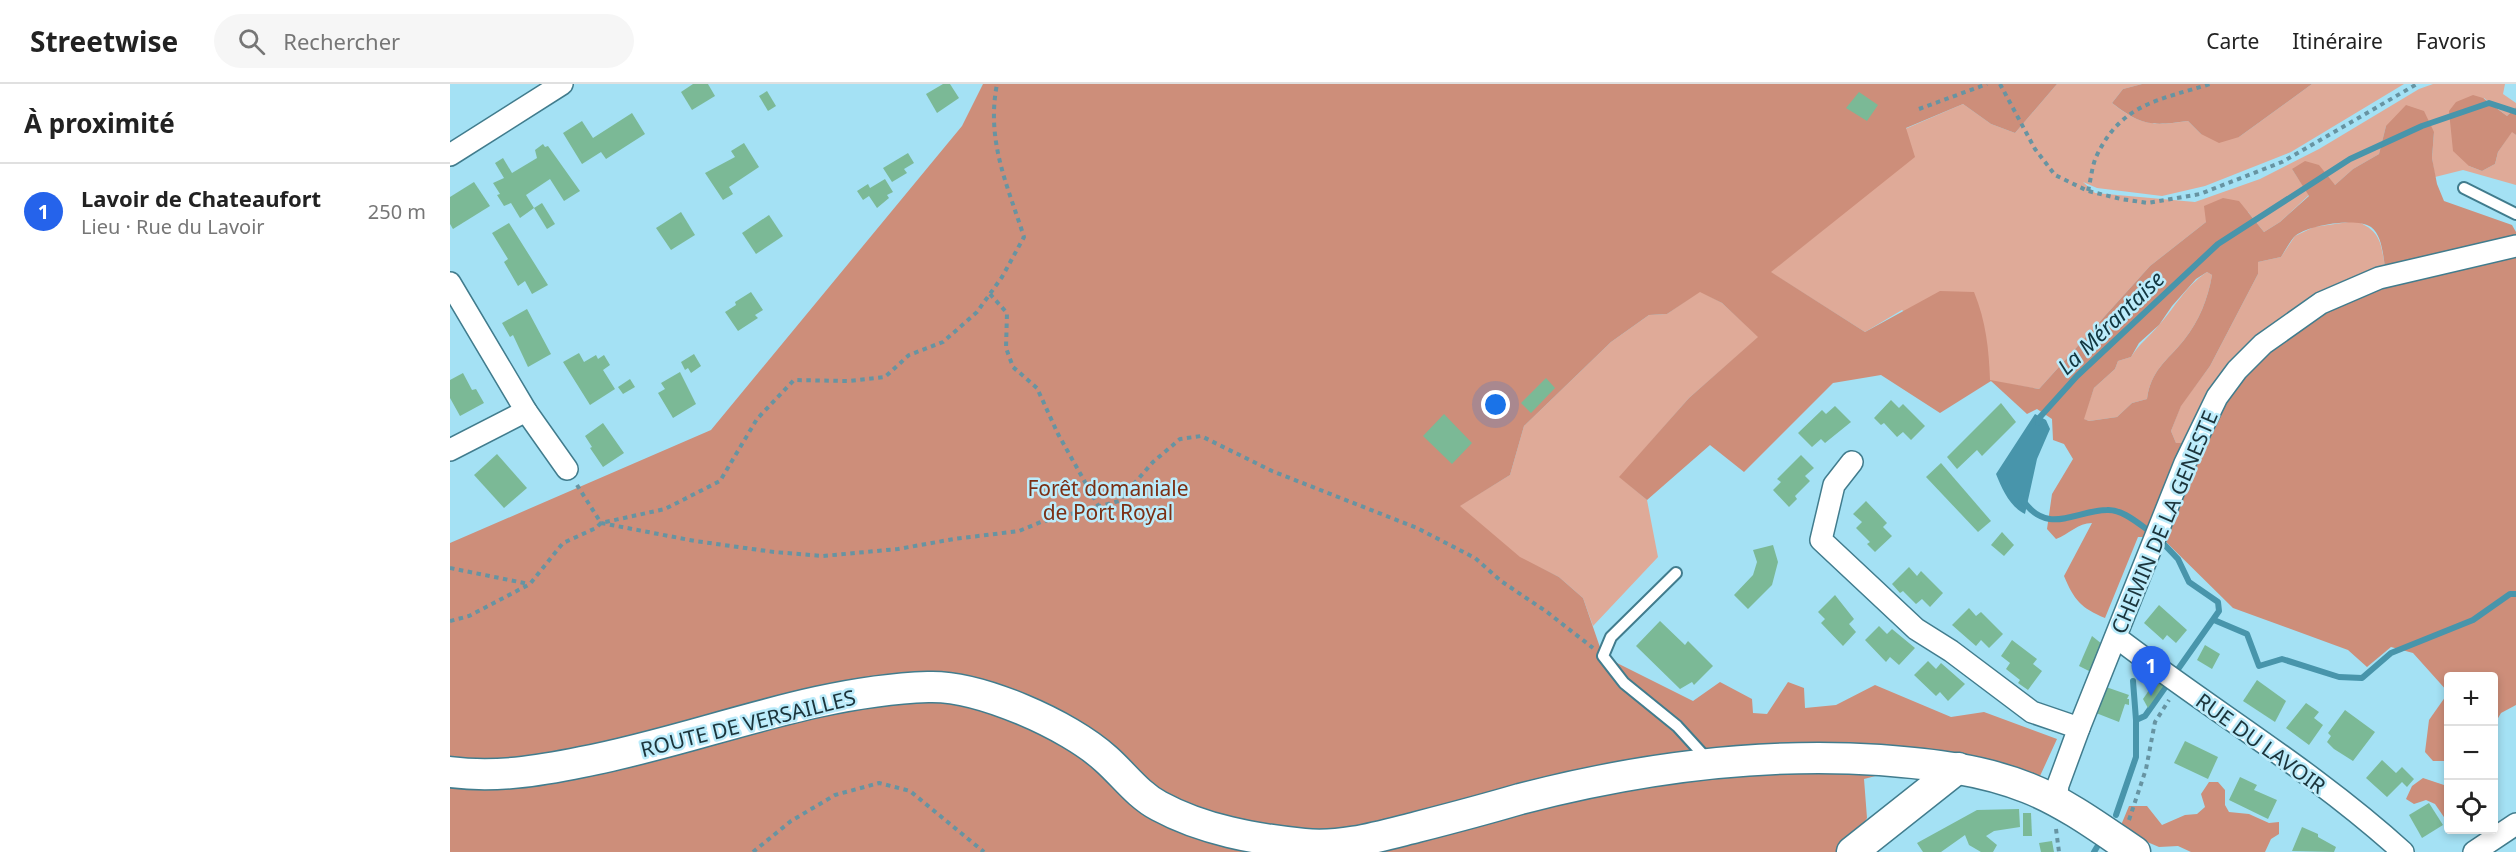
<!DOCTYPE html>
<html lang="fr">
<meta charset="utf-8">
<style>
:root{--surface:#fff;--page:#f6f6f6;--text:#222;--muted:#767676;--line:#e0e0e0;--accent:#2563eb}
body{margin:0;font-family:"Noto Sans",sans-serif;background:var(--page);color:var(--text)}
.controls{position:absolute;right:18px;bottom:18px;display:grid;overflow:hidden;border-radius:6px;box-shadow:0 3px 9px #0003}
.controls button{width:54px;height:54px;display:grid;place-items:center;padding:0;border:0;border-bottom:2px solid var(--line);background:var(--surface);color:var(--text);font:30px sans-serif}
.you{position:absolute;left:1046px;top:321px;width:21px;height:21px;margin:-15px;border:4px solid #fff;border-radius:50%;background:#1a73e8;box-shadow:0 0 0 9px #1a73e833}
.badge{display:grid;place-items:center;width:39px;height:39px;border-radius:50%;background:var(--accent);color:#fff;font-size:20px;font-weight:700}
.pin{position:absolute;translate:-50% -50px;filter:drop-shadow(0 2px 3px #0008)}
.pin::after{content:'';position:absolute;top:32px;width:21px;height:18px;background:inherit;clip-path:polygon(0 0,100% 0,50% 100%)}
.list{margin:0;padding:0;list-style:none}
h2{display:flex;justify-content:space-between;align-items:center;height:78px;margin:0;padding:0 24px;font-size:26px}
h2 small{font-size:20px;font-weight:400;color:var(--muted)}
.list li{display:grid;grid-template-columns:39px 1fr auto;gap:18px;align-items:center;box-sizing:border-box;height:96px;padding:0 24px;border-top:2px solid var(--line)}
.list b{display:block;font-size:22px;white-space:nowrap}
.list p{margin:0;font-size:20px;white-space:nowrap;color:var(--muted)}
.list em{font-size:20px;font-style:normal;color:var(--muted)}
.icon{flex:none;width:33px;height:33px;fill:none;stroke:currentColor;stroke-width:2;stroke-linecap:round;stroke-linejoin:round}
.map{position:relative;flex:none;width:2066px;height:768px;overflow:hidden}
header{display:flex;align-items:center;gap:36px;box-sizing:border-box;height:84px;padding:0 30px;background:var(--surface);border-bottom:2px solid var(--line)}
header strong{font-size:28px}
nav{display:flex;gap:33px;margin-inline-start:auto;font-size:21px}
.search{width:420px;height:54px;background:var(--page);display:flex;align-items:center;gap:15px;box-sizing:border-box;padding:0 21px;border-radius:33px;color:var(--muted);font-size:22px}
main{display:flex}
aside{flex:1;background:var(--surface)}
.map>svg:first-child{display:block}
.green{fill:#dfaa98}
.forest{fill:#cd8e7a;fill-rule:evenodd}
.water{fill:#4895ab}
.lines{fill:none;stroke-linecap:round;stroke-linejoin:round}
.stream{stroke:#4895ab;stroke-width:6}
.building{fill:#7bb996}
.lane-casing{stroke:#417c8d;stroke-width:14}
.street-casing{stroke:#417c8d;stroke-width:24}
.secondary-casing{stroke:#417c8d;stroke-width:33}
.path{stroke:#6794a2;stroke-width:4;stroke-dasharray:4.5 4.5;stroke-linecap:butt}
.lane{stroke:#fff;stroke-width:10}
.street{stroke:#fff;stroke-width:21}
.secondary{stroke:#fff;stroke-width:30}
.labels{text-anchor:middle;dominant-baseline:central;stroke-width:5;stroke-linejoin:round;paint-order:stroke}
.park-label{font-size:21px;fill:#7b2f14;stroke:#bcecfb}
.street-label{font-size:21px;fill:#1b343b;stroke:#bcecfb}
.water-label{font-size:22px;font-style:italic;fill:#113640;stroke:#bcecfb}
</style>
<header>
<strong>Streetwise</strong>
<div class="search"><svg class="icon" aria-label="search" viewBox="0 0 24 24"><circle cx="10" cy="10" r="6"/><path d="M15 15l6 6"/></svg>Rechercher</div>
<nav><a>Carte</a><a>Itinéraire</a><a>Favoris</a></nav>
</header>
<main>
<aside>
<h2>À proximité<small></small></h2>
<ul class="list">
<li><span class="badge">1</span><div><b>Lavoir de Chateaufort</b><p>Lieu · Rue du Lavoir</p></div><em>250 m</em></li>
</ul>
</aside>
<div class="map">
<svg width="2066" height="768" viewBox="0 0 2066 768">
<rect width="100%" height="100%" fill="#a4e1f4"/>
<g class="green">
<path d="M 1607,0 L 1692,0 L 1673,5 L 1662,19 C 1691,42 1703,42 1738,37 L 1751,50 L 1789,53 L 1862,0 L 1954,0 L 1841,68 L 1755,102 L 1712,112 L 1647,104 L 1633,98 L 1645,109 L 1745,118 L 1810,95 L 1869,65 L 1969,5 L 1983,0 L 2055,0 L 2053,10 L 2066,19 L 2066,23 L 2057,32 L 2034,14 L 2019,82 L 2032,87 L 2045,80 L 2048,68 L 2062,47 L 2066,51 L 2066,101 L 2013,86 L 1985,93 L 1982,74 L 1984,48 L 1936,42 L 1929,70 L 1903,85 L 1885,101 L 1842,85 L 1859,111 L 1830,138 L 1814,148 L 1798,128 L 1756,138 L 1700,182 L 1589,305 L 1540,297 L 1452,226 L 1415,248 L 1320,188 L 1379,141 L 1455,45 L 1513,20 L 1541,40 L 1565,49 Z"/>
<path d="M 1906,137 C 1931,147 1931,159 1935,183 L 1737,359 L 1726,359 L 1721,347 L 1731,321 L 1760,282 L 1808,190 L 1808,178 L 1831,173 L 1845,152 L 1864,143 Z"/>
<path d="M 1757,188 L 1762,191 C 1758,215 1749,237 1734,256 C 1716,278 1701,286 1697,315 L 1682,319 L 1667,333 L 1639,337 L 1633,335 L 1644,304 L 1665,285 L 1668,277 L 1681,273 C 1689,260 1699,253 1709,241 C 1726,222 1734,204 1757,188 Z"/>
<path d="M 1250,207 L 1272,219 L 1309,253 L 1239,314 L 1170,393 L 1197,416 L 1208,473 L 1143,542 L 1133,514 L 1109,493 L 1070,474 L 1009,422 L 1060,391 L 1074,342 L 1161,258 L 1199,231 L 1217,230 Z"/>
</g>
<g class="forest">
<path d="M 533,0 L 1607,0 L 1565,49 L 1541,40 L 1513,20 L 1456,44 L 1465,73 L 1321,188 L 1415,248 L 1490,207 L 1524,208 C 1536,237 1539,266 1540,296 L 1589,305 L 1700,182 L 1756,138 L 1754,122 L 1773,114 L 1789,117 L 1814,148 L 1830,138 L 1859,112 L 1842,85 L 1855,77 L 1869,81 L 1885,101 L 1903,85 L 1929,70 L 1936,42 L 1956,21 L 1974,27 L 1984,48 L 1982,74 L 1987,100 L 1994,117 L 2062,141 L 2066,148 L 2066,155 L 1935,183 C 1933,171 1932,151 1921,143 C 1907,133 1856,141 1844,153 C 1839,159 1835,167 1831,173 L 1808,178 L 1808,190 L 1760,282 L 1731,322 L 1721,347 L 1726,359 L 1737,359 L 1697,453 L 1688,453 L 1655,534 C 1631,524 1624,516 1614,492 L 1642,439 C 1628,439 1619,450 1606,455 L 1597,445 L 1602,410 L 1623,375 L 1614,360 L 1603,356 L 1602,335 L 1587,325 L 1577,330 L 1541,297 L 1490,329 L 1431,291 L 1383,299 L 1294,388 L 1260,361 L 1197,416 L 1169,393 L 1239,314 L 1308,253 L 1272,219 L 1250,208 L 1217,230 L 1199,231 L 1161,258 L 1074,342 L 1060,391 L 1010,422 L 1070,473 L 1109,493 L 1133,514 L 1153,572 L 1243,617 L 1270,598 L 1302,615 L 1303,629 L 1317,630 L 1338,598 L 1354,604 L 1355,624 L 1386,621 L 1425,601 L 1501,633 L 1534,628 L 1607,655 L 1590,692 L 1510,670 L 1414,695 L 1417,734 L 1397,764 L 1391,768 L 0,768 L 0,459 L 261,346 L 512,42 ZM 1757,188 L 1762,191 C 1758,215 1749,237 1734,256 C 1716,278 1701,286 1697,315 L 1682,319 L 1667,333 L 1639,337 L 1634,335 L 1644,304 L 1665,285 L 1668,277 L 1681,273 L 1689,259 L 1709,241 L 1722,222 L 1746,195 Z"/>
<path d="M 1692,0 L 1862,0 L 1789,53 L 1769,59 L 1751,50 L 1738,37 C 1701,42 1692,42 1662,19 L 1673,5 Z"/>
<path d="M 2023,11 L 2033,14 L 2057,32 L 2066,23 L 2066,51 L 2062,48 L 2048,68 L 2045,80 L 2032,87 L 2019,82 L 2003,67 L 1999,27 L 2006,18 Z"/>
<path d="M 2066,166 L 2066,621 L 2051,629 L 2044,641 L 2044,592 L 1998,592 L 1998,608 L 1963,569 L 1941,563 L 1917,583 L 1898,566 L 1783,524 L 1712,454 L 1768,320 L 1825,255 L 1909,207 Z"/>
<path d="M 1998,609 L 1998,672 L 1996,677 L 1983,677 L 1975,668 L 1979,636 Z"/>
<path d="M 1998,693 L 1998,736 L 1996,736 L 1985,720 L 1976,716 L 1964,720 L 1956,715 L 1962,702 L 1973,694 L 1994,701 Z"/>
<path d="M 1759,698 L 1768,698 L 1775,706 L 1775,721 L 1779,728 L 1799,730 L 1819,739 L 1829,738 L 1829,750 L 1821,755 L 1815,768 L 1741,768 L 1728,762 L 1709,763 L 1669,746 L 1679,722 L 1697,722 L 1712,741 L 1735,731 L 1747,730 L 1755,723 L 1751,710 Z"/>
</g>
<path class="water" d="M 1585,330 L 1596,336 L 1600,345 L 1587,375 L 1575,430 C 1560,423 1552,405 1546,390 Z"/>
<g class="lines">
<g class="stream">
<path d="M 1588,339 L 1590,333 L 1627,292 L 1768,160 L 1900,75 L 1972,42 L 2039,19 L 2066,28"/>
<path d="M 1572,415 C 1597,453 1626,426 1657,426 C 1673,425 1690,441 1702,449"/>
<path d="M 1764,536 L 1797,550 L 1809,582 L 1832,575 L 1889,593 L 1912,594 L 1941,569 L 2023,536 L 2060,510 L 2066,510"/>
<path d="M 1683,597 L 1686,636"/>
<path d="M 1666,731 L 1686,673 L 1686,636 L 1695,632 L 1769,527 L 1768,518 L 1739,498 L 1728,475 L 1710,456"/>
<path d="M 1644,768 L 1647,763"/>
</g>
</g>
<g class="building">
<path d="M 243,0 L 258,0 L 265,12 L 242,26 L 231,8 Z"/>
<path d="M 493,0 L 500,0 L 509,14 L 487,29 L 476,10 Z"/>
<path d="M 317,7 L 326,22 L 318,27 L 309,12 Z"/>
<path d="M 1409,8 L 1428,21 L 1417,37 L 1396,24 Z"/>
<path d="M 182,29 L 195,50 L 156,75 L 151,68 L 132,80 L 113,49 L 132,37 L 143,54 Z"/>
<path d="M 294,59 L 309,83 L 279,103 L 283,110 L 273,116 L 255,89 L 285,73 L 281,67 Z"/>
<path d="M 93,60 L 95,63 L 98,62 L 130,107 L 114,117 L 100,95 L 76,111 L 84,124 L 70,134 L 61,119 L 54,122 L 47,111 L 50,110 L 43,99 L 54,94 L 45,79 L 53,74 L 62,89 L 87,74 L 85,66 Z"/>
<path d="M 458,69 L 464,79 L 454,85 L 457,89 L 442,98 L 433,84 Z"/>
<path d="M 435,95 L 443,108 L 437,111 L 439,114 L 427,124 L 419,112 L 413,116 L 407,107 L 418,100 L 420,104 Z"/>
<path d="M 24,98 L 40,122 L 3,145 L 0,140 L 0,113 Z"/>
<path d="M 92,119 L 105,140 L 97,145 L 84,124 Z"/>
<path d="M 231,128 L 245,151 L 221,166 L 206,144 Z"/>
<path d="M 319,131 L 333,152 L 306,170 L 292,149 Z"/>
<path d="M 59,139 L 98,201 L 82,210 L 75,197 L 68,202 L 54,178 L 58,175 L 42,149 Z"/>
<path d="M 301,208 L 313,226 L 305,231 L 308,234 L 288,247 L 275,228 L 286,221 L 285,218 Z"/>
<path d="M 77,225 L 101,270 L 78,283 L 63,251 L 60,253 L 52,239 Z"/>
<path d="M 129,269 L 134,278 L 146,271 L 148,275 L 154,271 L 160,281 L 153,286 L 165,305 L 140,321 L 113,278 Z"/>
<path d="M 244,270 L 251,282 L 241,289 L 238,284 L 235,286 L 231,278 Z"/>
<path d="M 230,288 L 246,320 L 223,334 L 208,309 L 215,305 L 211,299 Z"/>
<path d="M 13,289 L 22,306 L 26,305 L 34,319 L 10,332 L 0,314 L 0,296 Z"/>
<path d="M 1096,294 L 1105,304 L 1081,329 L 1071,319 Z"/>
<path d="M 180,295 L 185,303 L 173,310 L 168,303 Z"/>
<path d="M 1441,316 L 1449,324 L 1453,320 L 1475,342 L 1461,356 L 1453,348 L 1447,353 L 1434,339 L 1431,341 L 1424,334 Z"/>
<path d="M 1551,319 L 1566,338 L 1532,372 L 1527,366 L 1507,385 L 1497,373 Z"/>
<path d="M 1385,322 L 1401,338 L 1375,359 L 1371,355 L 1362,363 L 1348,349 L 1372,326 L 1376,330 Z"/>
<path d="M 994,330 L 1022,359 L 1002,380 L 973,352 Z"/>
<path d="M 153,339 L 174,369 L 153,383 L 140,364 L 142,363 L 135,352 Z"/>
<path d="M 47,370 L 77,404 L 54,424 L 24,391 Z"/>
<path d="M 1351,371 L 1364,384 L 1355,392 L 1360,397 L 1345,412 L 1347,415 L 1339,423 L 1323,406 L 1331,398 L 1327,395 Z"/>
<path d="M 1491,379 L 1541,437 L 1528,448 L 1476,393 Z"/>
<path d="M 1416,417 L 1437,439 L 1433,443 L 1442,452 L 1425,468 L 1417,460 L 1420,458 L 1406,444 L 1412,438 L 1403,430 Z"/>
<path d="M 1552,448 L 1564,461 L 1554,472 L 1541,461 Z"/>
<path d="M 1323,461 L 1328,478 L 1322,501 L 1298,525 L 1284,511 L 1303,491 L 1307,478 L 1303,466 Z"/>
<path d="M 1459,483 L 1467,492 L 1471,487 L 1493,509 L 1480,523 L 1472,515 L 1466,520 L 1453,507 L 1450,509 L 1442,500 Z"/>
<path d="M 1385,511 L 1404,535 L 1399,540 L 1406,548 L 1393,562 L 1371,539 L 1375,535 L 1368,528 Z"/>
<path d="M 1709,521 L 1737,546 L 1726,559 L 1717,551 L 1713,556 L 1694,539 Z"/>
<path d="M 1519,524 L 1526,532 L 1531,528 L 1553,550 L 1539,564 L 1531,556 L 1526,562 L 1502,541 Z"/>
<path d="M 1210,537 L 1235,561 L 1238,557 L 1263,582 L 1244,601 L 1242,598 L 1230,605 L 1186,562 Z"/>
<path d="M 1429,542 L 1437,550 L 1442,545 L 1465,564 L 1449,581 L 1440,573 L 1436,578 L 1415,556 Z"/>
<path d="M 1642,552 L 1652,560 L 1641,588 L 1629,582 Z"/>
<path d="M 1562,556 L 1587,575 L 1583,580 L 1592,587 L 1578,606 L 1568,599 L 1570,596 L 1556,585 L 1560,579 L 1551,572 Z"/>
<path d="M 1755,561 L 1770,570 L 1762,585 L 1747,576 Z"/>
<path d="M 1478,577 L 1486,585 L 1491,579 L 1515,600 L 1498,617 L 1490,608 L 1486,612 L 1464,591 Z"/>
<path d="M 1708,593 L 1716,598 L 1698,624 L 1693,615 Z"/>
<path d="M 1807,596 L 1836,617 L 1825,638 L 1793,617 Z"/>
<path d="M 1656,603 L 1679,611 L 1677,615 L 1679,615 L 1679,621 L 1675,620 L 1669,638 L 1646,629 Z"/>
<path d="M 1856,619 L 1869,628 L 1864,634 L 1873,641 L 1859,661 L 1836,644 Z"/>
<path d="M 1895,626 L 1925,648 L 1903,677 L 1884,665 L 1877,658 L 1881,652 L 1878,649 Z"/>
<path d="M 1735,657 L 1768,673 L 1758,695 L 1724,679 Z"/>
<path d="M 1932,676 L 1946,689 L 1952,683 L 1964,695 L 1957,703 L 1952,698 L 1937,713 L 1916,694 Z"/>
<path d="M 1790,693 L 1807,701 L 1804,706 L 1827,716 L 1818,735 L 1779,716 Z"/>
<path d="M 1979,719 L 1993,741 L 1972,754 L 1959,731 Z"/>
<path d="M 1569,725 L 1570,743 L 1544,747 L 1536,752 L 1547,761 L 1543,768 L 1531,768 L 1519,761 L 1515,751 L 1491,768 L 1473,768 L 1467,759 L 1527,726 Z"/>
<path d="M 1573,729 L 1581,729 L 1582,752 L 1573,752 Z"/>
<path d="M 1852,743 L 1868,750 L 1868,753 L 1886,763 L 1884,768 L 1842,767 Z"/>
<path d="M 1602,757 L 1604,768 L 1591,768 L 1589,759 Z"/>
</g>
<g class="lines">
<defs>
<g id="lane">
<path d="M 2014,104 L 2066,130"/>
<path d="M 1226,489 L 1161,553 L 1153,572 L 1174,599 L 1227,642 L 1258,676"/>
</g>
<g id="street">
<path d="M 0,71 L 112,0"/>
<path d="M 0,199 L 76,327 L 117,385"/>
<path d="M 0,366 L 76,327"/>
<path d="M 1402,378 L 1384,401 L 1371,456 L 1466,545 L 1501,567 L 1582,628 L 1629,644"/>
<path d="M 1666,553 C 1761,626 1864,687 1953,768"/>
<path d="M 1606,717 L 1608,701 L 1629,644 L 1735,379 L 1767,313 L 1787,286 L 1813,260 L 1871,219 L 1929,194 L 2066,162"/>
<path d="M 2024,768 L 2066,740"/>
</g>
<g id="secondary">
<path d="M 0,688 C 45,694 88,687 132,678 C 248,656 359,607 478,603 C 529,601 619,641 656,675 C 674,691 688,711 709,722 C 753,746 805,755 854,760 C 892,764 931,752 967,743 C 1002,734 1036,725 1070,715 C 1189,684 1308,668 1430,676 C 1481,680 1531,685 1578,704 C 1616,719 1651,745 1685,768"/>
<path d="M 1402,768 L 1508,684"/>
</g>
</defs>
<use href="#lane" class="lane-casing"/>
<use href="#street" class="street-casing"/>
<use href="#secondary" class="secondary-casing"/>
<g class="path">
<path d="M 1550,0 L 1585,65 L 1605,91 L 1638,107 L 1671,115 L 1698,119 L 1750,110 L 1832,78 L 1967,0"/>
<path d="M 1469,25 L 1537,0"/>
<path d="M 1638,107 C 1641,95 1642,81 1647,71 C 1672,19 1710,16 1760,0"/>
<path d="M 540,210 L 557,229 L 556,264 L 563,283 L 587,304 L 608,350 L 649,423"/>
<path d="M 127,401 L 151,439 L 245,457 L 324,468 L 373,472 L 448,465 L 504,455 L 569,447 L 591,438 L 669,417 L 703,378 L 730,355 L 751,352 L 822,387 L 967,444 L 1025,474 L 1051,497 L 1097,528 L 1143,564"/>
<path d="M 0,484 L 79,500"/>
<path d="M 0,537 L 19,532 L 80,500 L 113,459 L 146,444 L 151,439 L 215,425 L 270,397 L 307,335 L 344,296 L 399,297 L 435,293 L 459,271 L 493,258 L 527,228 L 552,193 L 574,153 C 557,100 536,57 547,0"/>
<path d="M 1679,736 L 1696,685 L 1705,638 L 1719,616"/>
<path d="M 1606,745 L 1609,768"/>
<path d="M 303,768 L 341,737 L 385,711 L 429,699 L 460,707 L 534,768"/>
</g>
<use href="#lane" class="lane"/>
<use href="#street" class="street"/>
<use href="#secondary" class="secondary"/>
</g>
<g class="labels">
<g class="park-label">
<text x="658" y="404">Forêt domaniale<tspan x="658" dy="24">de Port Royal</tspan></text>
</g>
<g class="street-label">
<text transform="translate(1714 438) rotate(-67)">CHEMIN DE LA GENESTE</text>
<text transform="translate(298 639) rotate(-14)">ROUTE DE VERSAILLES</text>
<text transform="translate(1811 659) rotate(36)">RUE DU LAVOIR</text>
</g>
<g class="water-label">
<text transform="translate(1660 238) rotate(-44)">La Mérantaise</text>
</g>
</g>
</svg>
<div class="controls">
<button>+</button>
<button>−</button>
<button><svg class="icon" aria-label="locate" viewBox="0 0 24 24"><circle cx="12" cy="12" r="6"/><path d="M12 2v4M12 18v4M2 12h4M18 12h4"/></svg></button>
</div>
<div class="you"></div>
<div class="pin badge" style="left:1701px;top:612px">1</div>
</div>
</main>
